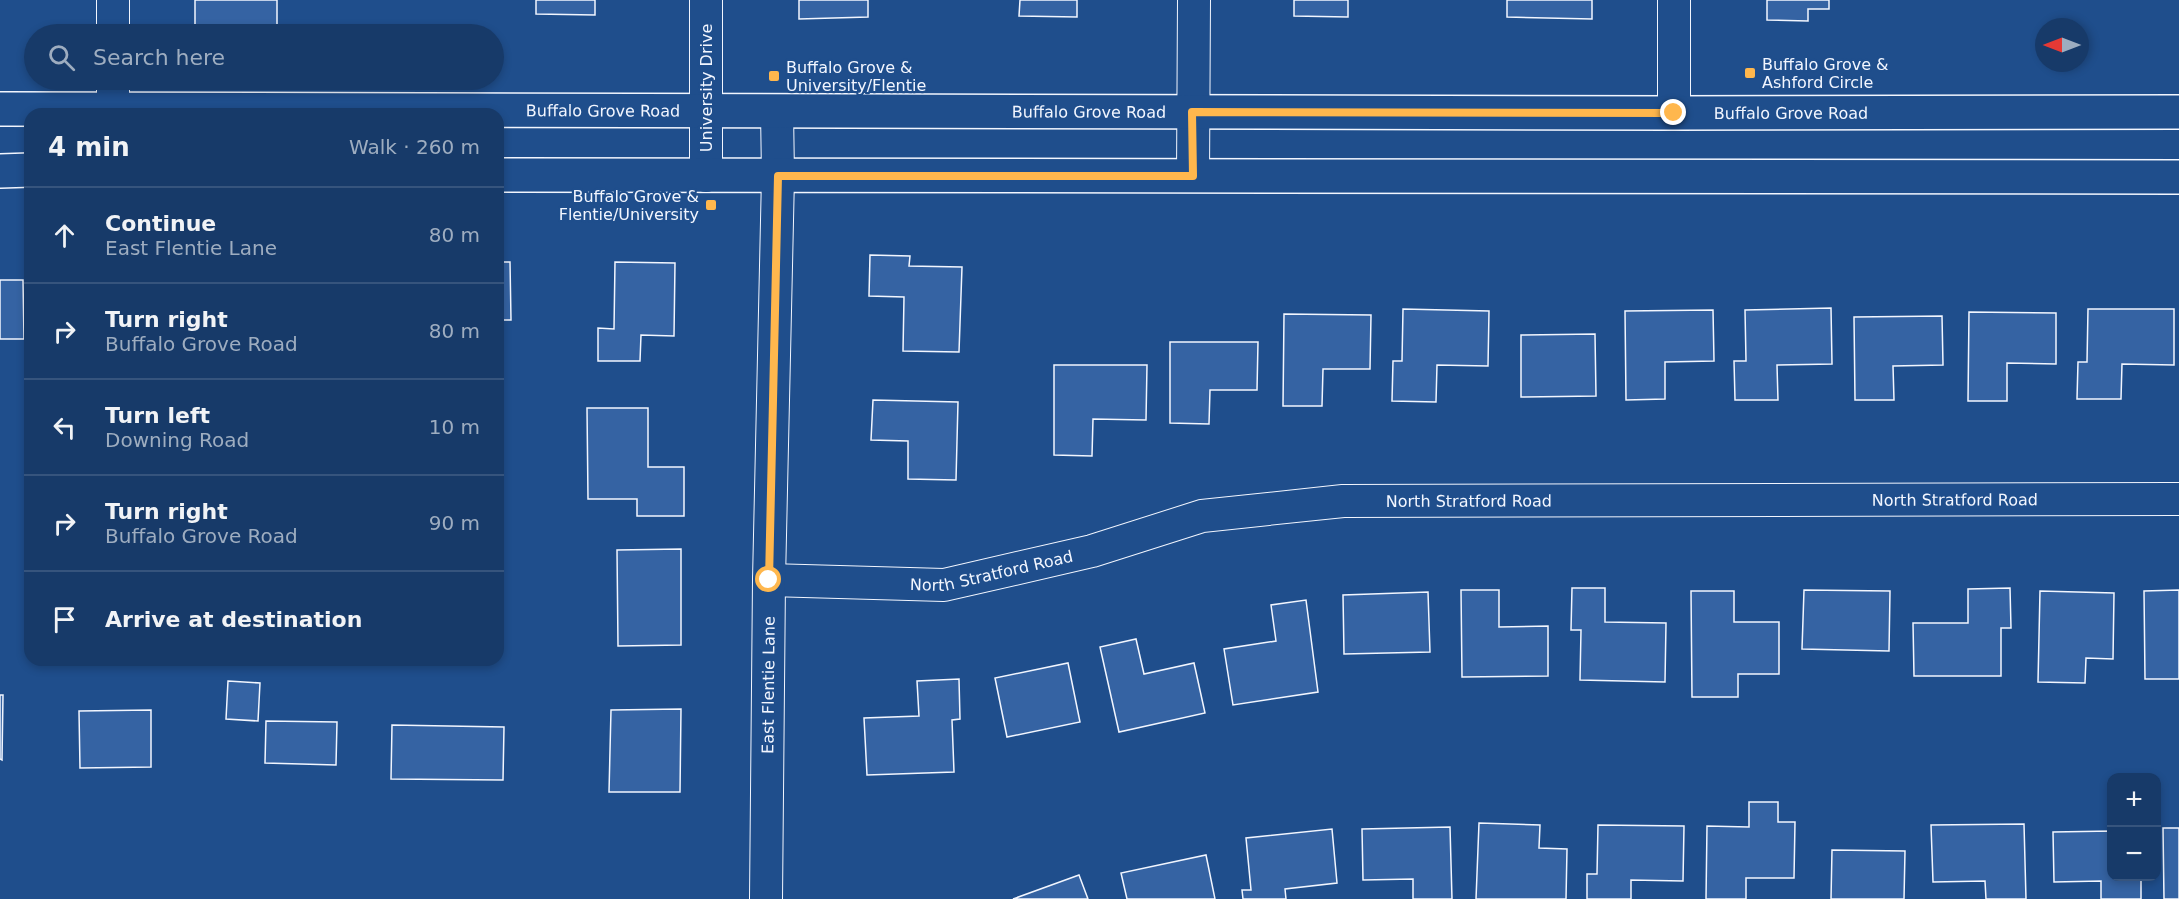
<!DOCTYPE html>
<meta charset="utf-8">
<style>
:root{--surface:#173a69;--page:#244571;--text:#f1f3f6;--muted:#9eadc0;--line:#36547d}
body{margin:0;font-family:"DejaVu Sans",sans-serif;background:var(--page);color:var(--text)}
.controls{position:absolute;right:18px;bottom:18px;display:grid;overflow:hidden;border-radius:12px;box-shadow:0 3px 9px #0003}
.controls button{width:54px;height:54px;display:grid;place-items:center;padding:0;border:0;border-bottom:2px solid var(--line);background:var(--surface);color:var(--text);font:30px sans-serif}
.compass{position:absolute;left:2035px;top:18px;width:54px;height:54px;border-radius:50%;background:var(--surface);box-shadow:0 3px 9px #0003;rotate:270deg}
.stop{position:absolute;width:18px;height:18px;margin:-14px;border:4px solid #ffb74d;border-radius:50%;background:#fff}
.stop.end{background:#ffb74d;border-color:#fff;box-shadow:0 2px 6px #0008}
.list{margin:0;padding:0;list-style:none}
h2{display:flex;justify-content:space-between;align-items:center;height:78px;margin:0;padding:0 24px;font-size:26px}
h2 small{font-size:20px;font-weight:400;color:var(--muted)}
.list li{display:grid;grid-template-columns:39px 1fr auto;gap:18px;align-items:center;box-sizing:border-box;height:96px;padding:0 24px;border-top:2px solid var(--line)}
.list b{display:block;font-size:22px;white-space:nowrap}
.list p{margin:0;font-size:20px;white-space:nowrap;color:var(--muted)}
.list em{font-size:20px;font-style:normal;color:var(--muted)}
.icon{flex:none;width:33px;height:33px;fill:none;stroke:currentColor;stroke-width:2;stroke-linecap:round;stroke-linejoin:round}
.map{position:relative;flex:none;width:2179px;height:899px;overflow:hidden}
.search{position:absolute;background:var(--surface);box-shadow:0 3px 9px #0003;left:24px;top:24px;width:480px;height:66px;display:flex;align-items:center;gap:15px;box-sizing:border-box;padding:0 21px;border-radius:33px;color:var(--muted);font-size:22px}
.panel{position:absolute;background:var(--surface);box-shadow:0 3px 9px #0003;left:24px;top:108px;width:480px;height:558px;border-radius:18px}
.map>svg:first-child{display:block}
.building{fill:#3563a3;stroke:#f2f6ff;stroke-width:1.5}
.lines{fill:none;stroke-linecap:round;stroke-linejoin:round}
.minor-casing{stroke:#f2f6ff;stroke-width:34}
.secondary-casing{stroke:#f2f6ff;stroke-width:36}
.minor{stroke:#1f4e8c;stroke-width:32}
.secondary{stroke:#1f4e8c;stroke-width:33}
.route{stroke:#ffb74d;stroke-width:8}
.poi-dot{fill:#ffb74d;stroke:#1f4e8c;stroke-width:2}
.labels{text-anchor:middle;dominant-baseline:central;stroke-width:4.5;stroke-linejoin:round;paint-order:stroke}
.poi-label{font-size:16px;fill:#f2f6ff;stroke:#1f4e8c;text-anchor:start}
.street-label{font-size:16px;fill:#f2f6ff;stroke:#1f4e8c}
</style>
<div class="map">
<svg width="2179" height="899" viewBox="0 0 2179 899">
<rect width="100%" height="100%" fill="#1f4e8c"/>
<g class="building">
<path d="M 195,0 L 277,0 L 277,31 L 195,30 Z"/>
<path d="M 536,0 L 595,0 L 595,15 L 536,14 Z"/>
<path d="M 799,0 L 868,0 L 868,17 L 799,19 Z"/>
<path d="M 1020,0 L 1077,0 L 1077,17 L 1019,16 Z"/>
<path d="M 1294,0 L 1348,0 L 1348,17 L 1294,16 Z"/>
<path d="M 1507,0 L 1592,0 L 1592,19 L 1507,17 Z"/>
<path d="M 1767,0 L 1829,0 L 1829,9 L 1808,9 L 1808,21 L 1767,20 Z"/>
<path d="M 870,255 L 910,256 L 909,266 L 962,267 L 959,352 L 903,351 L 904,297 L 869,296 Z"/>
<path d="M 498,262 L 510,262 L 511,320 L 498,320 Z"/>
<path d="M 615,262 L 675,263 L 674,336 L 641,335 L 640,361 L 598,361 L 598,328 L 614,329 Z"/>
<path d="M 0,280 L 23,280 L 24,339 L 0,339 Z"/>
<path d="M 1831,308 L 1832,364 L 1777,365 L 1778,400 L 1735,400 L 1734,361 L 1746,361 L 1745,310 Z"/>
<path d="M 1403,309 L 1489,311 L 1488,366 L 1437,365 L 1436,402 L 1392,401 L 1393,361 L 1402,361 Z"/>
<path d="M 2088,309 L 2174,309 L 2174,365 L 2122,364 L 2121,399 L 2077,399 L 2078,362 L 2087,362 Z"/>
<path d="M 1713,310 L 1714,361 L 1665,362 L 1665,399 L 1626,400 L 1625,311 Z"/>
<path d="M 1969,312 L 2056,313 L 2056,364 L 2007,363 L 2007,401 L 1968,401 Z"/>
<path d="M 1284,314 L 1371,315 L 1370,369 L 1323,369 L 1322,406 L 1283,406 Z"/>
<path d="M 1942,316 L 1943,365 L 1893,366 L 1894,400 L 1855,400 L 1854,317 Z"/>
<path d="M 1595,334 L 1596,396 L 1521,397 L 1521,335 Z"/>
<path d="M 1170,342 L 1258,342 L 1257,390 L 1210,390 L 1209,424 L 1170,423 Z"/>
<path d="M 1054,365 L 1147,365 L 1146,420 L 1093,419 L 1092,456 L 1054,455 Z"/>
<path d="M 873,400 L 958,402 L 956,480 L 908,479 L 908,441 L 871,440 Z"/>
<path d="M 587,408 L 648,408 L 648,467 L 684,467 L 684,516 L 637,516 L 637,499 L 588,499 Z"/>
<path d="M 681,549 L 681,645 L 618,646 L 617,550 Z"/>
<path d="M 1572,588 L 1605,588 L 1605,622 L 1666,623 L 1665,682 L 1580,680 L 1581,630 L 1571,630 Z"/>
<path d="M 2010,588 L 2011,628 L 2001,628 L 2001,676 L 1914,676 L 1913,623 L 1968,623 L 1968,589 Z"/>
<path d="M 1461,590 L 1499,590 L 1499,627 L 1548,626 L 1548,676 L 1462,677 Z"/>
<path d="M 1804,590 L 1890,591 L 1889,651 L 1802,649 Z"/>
<path d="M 2179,590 L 2179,679 L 2145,679 L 2144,591 Z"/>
<path d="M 1691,591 L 1734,591 L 1734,622 L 1779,622 L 1779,674 L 1738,674 L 1738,697 L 1692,697 Z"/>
<path d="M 2040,591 L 2114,593 L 2113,659 L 2086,658 L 2085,683 L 2038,682 Z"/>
<path d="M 1428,592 L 1430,652 L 1344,654 L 1343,595 Z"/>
<path d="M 1306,600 L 1318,692 L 1233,705 L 1224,649 L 1276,641 L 1271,605 Z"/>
<path d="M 1136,639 L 1144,674 L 1194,663 L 1205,713 L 1119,732 L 1100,647 Z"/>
<path d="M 1068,663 L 1080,722 L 1007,737 L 995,678 Z"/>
<path d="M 959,679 L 960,719 L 952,720 L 954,772 L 867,775 L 864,718 L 919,716 L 917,681 Z"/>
<path d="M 228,681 L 260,683 L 258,721 L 226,719 Z"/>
<path d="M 0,695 L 3,695 L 2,760 L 0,759 Z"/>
<path d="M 681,709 L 680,792 L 609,792 L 611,710 Z"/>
<path d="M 151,710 L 151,767 L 80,768 L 79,711 Z"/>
<path d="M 266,721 L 337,722 L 336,765 L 265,763 Z"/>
<path d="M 392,725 L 504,727 L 503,780 L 391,779 Z"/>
<path d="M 1749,802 L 1778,802 L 1778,822 L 1795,822 L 1794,878 L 1746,878 L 1746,899 L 1706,899 L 1707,826 L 1749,827 Z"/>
<path d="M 1479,823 L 1540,825 L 1539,848 L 1567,849 L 1566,899 L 1476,899 Z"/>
<path d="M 2024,824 L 2026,899 L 1986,899 L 1985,881 L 1933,882 L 1931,825 Z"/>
<path d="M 1598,825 L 1684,826 L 1683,881 L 1631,880 L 1631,899 L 1587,899 L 1587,874 L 1597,874 Z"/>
<path d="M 1450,827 L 1452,899 L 1413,899 L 1413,879 L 1363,880 L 1362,829 Z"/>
<path d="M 2163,828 L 2179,828 L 2179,899 L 2164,899 Z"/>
<path d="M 1332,829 L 1337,883 L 1285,889 L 1286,899 L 1243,899 L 1242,890 L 1251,890 L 1246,838 Z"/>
<path d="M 2112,831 L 2112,876 L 2141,876 L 2141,899 L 2101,899 L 2101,881 L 2054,882 L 2053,832 Z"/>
<path d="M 1832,850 L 1905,851 L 1904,899 L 1831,899 Z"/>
<path d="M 1206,855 L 1215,899 L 1127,899 L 1121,873 Z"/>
<path d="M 1079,875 L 1088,899 L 1013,899 Z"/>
</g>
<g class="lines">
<defs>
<g id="minor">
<path d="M 113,0 L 113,34"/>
<path d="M 113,80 L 113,114"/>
<path d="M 1674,113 L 1674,0"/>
<path d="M 706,176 L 706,0"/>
<path d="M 1193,176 L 1194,0"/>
<path id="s1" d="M 769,580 L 944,585 L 1092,551 L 1202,516 L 1343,501 L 2179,499"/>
<path id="s2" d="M 766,899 L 769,580 L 778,176 L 777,111"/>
</g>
<g id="secondary">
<path id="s3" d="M 0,109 L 1674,113 L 2179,112"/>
<path d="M 0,171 L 30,170"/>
<path d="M 498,175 L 2179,177"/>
</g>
</defs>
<use href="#minor" class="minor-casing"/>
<use href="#secondary" class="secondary-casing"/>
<use href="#minor" class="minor"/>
<use href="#secondary" class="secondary"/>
</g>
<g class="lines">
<path class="route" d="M 769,580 L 778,176 L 1193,176 L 1192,112 L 1674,113"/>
</g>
<g class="poi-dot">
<rect x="1744" y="67" width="12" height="12" rx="3"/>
<rect x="768" y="70" width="12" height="12" rx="3"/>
<rect x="705" y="199" width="12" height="12" rx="3"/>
</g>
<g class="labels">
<g class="poi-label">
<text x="1762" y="64">Buffalo Grove &amp;<tspan x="1762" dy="18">Ashford Circle</tspan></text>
<text x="786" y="67">Buffalo Grove &amp;<tspan x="786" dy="18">University/Flentie</tspan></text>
<text x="699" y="196" text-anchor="end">Buffalo Grove &amp;<tspan x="699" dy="18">Flentie/University</tspan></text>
</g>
<g class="street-label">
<text transform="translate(706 88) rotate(-90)">University Drive</text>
<text stroke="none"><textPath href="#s3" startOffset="603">Buffalo Grove Road</textPath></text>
<text stroke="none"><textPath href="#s3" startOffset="1089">Buffalo Grove Road</textPath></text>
<text stroke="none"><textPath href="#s3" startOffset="1791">Buffalo Grove Road</textPath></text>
<text stroke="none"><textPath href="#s1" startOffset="1196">North Stratford Road</textPath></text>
<text stroke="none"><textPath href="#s1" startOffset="710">North Stratford Road</textPath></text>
<text stroke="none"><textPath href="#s1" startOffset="224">North Stratford Road</textPath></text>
<text stroke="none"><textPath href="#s2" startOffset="214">East Flentie Lane</textPath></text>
</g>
</g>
</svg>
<div class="controls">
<button>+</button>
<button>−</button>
</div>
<svg class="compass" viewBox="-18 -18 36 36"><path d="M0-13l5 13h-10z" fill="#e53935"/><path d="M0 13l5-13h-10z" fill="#9eadc0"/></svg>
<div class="stop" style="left:769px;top:580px"></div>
<div class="stop end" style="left:1674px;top:113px"></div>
<div class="search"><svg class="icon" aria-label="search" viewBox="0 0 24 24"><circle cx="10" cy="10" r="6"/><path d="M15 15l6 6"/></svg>Search here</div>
<section class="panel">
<h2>4 min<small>Walk · 260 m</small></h2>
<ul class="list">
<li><svg class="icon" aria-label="ahead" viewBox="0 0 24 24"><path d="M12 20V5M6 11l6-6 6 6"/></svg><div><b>Continue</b><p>East Flentie Lane</p></div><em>80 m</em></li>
<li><svg class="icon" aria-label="right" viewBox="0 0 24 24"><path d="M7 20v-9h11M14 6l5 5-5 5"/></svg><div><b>Turn right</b><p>Buffalo Grove Road</p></div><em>80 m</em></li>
<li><svg class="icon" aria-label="left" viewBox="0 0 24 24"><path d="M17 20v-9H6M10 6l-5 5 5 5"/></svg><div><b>Turn left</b><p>Downing Road</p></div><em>10 m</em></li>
<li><svg class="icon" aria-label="right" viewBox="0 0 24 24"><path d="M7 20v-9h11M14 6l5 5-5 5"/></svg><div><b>Turn right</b><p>Buffalo Grove Road</p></div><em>90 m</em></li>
<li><svg class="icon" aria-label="arrive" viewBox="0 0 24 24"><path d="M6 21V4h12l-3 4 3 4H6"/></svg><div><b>Arrive at destination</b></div></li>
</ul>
</section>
</div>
